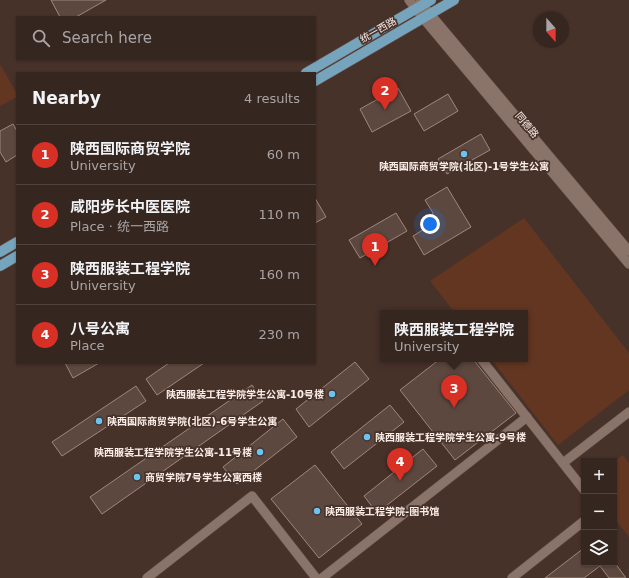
<!DOCTYPE html>
<meta charset="utf-8">
<style>
:root{--surface:#352620;--page:#40322d;--text:#f1f3f6;--muted:#aaa5a5;--line:#4f433e;--accent:#d93025}
body{margin:0;font-family:"DejaVu Sans","Noto Sans SC",sans-serif;background:var(--page);color:var(--text)}
.controls{position:absolute;right:12px;bottom:12px;display:grid;overflow:hidden;border-radius:0px;box-shadow:0 1px 3px #0004}
.controls button{width:36px;height:36px;display:grid;place-items:center;padding:0;border:0;border-bottom:1px solid var(--line);background:var(--surface);color:var(--text);font:20px sans-serif}
.compass{position:absolute;left:533px;top:12px;width:36px;height:36px;border-radius:50%;background:var(--surface);box-shadow:0 1px 3px #0004;rotate:159deg}
.you{position:absolute;left:430px;top:224px;width:14px;height:14px;margin:-10px;border:3px solid #fff;border-radius:50%;background:#1a73e8;box-shadow:0 0 0 6px #1a73e833}
.badge{display:grid;place-items:center;width:26px;height:26px;border-radius:50%;background:var(--accent);color:#fff;font-size:13px;font-weight:700}
.pin{position:absolute;translate:-50% -33px;filter:drop-shadow(0 1px 2px #0008)}
.pin::after{content:'';position:absolute;top:21px;width:14px;height:12px;background:inherit;clip-path:polygon(0 0,100% 0,50% 100%)}
.popup{position:absolute;left:380px;top:310px;width:148px;height:52px;box-sizing:border-box;display:grid;place-content:center;border-radius:0px;background:var(--surface);filter:drop-shadow(0 1px 3px #0005);font-size:13px;white-space:nowrap;color:var(--muted)}
.popup b{font-size:15px;color:var(--text)}
.popup::after{content:'';position:absolute;left:50%;top:100%;margin-left:-8px;border:8px solid transparent;border-top-color:var(--surface)}
.list{margin:0;padding:0;list-style:none}
h2{display:flex;justify-content:space-between;align-items:center;height:52px;margin:0;padding:0 16px;font-size:17px}
h2 small{font-size:13px;font-weight:400;color:var(--muted)}
.list li{display:grid;grid-template-columns:26px 1fr auto;gap:12px;align-items:center;box-sizing:border-box;height:60px;padding:0 16px;border-top:1px solid var(--line)}
.list b{display:block;font-size:15px;white-space:nowrap}
.list p{margin:0;font-size:13px;white-space:nowrap;color:var(--muted)}
.list em{font-size:13px;font-style:normal;color:var(--muted)}
.icon{flex:none;width:22px;height:22px;fill:none;stroke:currentColor;stroke-width:2;stroke-linecap:round;stroke-linejoin:round}
.map{position:relative;flex:none;width:629px;height:578px;overflow:hidden}
.search{position:absolute;background:var(--surface);box-shadow:0 1px 3px #0004;left:16px;top:16px;width:300px;height:44px;display:flex;align-items:center;gap:10px;box-sizing:border-box;padding:0 14px;border-radius:0px;color:var(--muted);font-size:15px}
.panel{position:absolute;background:var(--surface);box-shadow:0 1px 3px #0004;left:16px;top:72px;width:300px;height:292px;border-radius:0px}
.map>svg:first-child{display:block}
.green{fill:#633622}
.building{fill:#5d483f;stroke:#9f877d}
.lines{fill:none;stroke-linecap:round;stroke-linejoin:round}
.minor-casing{stroke:#625149;stroke-width:10}
.major-casing{stroke:#625149;stroke-width:11}
.minor{stroke:#8a7369;stroke-width:9}
.major{stroke:#76a4bc;stroke-width:10}
.poi-dot{fill:#6ac3f1;stroke:#47322a;stroke-width:1.5}
.labels{text-anchor:middle;dominant-baseline:central;stroke-width:3.5;stroke-linejoin:round;paint-order:stroke}
.street-label{font-size:10px;fill:#faece6;stroke:#47322a}
.poi-label{font-size:10px;font-weight:bold;fill:#faece6;stroke:#47322a;text-anchor:start}
</style>
<div class="map">
<svg width="629" height="578" viewBox="0 0 629 578">
<rect width="100%" height="100%" fill="#47322a"/>
<g class="green">
<path d="M 0,64 L 17,94 L 17,97 L 0,106 Z"/>
<path d="M 524,218 L 629,353 L 629,390 L 558,445 L 491,359 L 525,359 L 525,313 L 455,313 L 430,281 Z"/>
<path d="M 623,455 L 629,463 L 629,537 L 614,518 L 614,462 Z"/>
</g>
<g class="building">
<path d="M 51,0 L 106,0 L 76,17 L 60,17 Z"/>
<path d="M 398,88 L 411,111 L 372,132 L 360,109 Z"/>
<path d="M 448,94 L 458,111 L 424,131 L 414,114 Z"/>
<path d="M 13,124 L 17,131 L 17,155 L 6,162 L 0,152 L 0,131 Z"/>
<path d="M 481,134 L 490,150 L 447,174 L 438,159 Z"/>
<path d="M 447,187 L 471,227 L 424,255 L 413,236 L 429,226 L 433,213 L 425,200 Z"/>
<path d="M 315,198 L 326,217 L 315,223 Z"/>
<path d="M 396,213 L 407,231 L 360,258 L 349,240 Z"/>
<path d="M 440,359 L 475,359 L 476,363 L 516,413 L 455,460 L 400,390 Z"/>
<path d="M 355,362 L 369,379 L 309,427 L 296,409 Z"/>
<path d="M 65,363 L 99,363 L 73,378 Z"/>
<path d="M 169,363 L 204,363 L 157,395 L 146,379 Z"/>
<path d="M 252,385 L 263,401 L 102,514 L 90,497 Z"/>
<path d="M 136,386 L 146,401 L 62,456 L 52,442 Z"/>
<path d="M 390,405 L 404,422 L 344,469 L 331,452 Z"/>
<path d="M 283,419 L 297,437 L 237,484 L 223,467 Z"/>
<path d="M 423,449 L 437,466 L 377,513 L 364,496 Z"/>
<path d="M 315,465 L 362,524 L 319,558 L 271,499 Z"/>
<path d="M 584,548 L 584,563 L 615,563 L 626,578 L 609,578 L 600,566 L 584,578 L 545,578 Z"/>
</g>
<g class="lines">
<defs>
<g id="minor">
<path d="M 409,0 L 423,18 L 629,264"/>
<path d="M 420,0 L 430,14 L 629,251"/>
<path d="M 481,359 L 584,490"/>
<path d="M 563,463 L 629,412"/>
<path d="M 147,578 L 252,496 L 316,578"/>
<path d="M 322,578 L 527,417"/>
<path d="M 512,578 L 584,521"/>
</g>
<g id="major">
<path d="M 306,73 L 431,0"/>
<path d="M 315,81 L 454,0"/>
<path d="M 0,252 L 17,242"/>
<path d="M 0,266 L 17,256"/>
</g>
</defs>
<use href="#minor" class="minor-casing"/>
<use href="#major" class="major-casing"/>
<use href="#minor" class="minor"/>
<use href="#major" class="major"/>
</g>
<g class="poi-dot">
<circle cx="464" cy="154" r="4"/>
<circle cx="332" cy="394" r="4"/>
<circle cx="99" cy="421" r="4"/>
<circle cx="367" cy="437" r="4"/>
<circle cx="260" cy="452" r="4"/>
<circle cx="137" cy="477" r="4"/>
<circle cx="317" cy="511" r="4"/>
</g>
<g class="labels">
<g class="street-label">
<text transform="translate(378 30) rotate(-30)">统一西路</text>
<text transform="translate(527 125) rotate(50)">同德路</text>
</g>
<g class="poi-label">
<text x="464" y="166" text-anchor="middle">陕西国际商贸学院(北区)-1号学生公寓</text>
<text x="324" y="394" text-anchor="end">陕西服装工程学院学生公寓-10号楼</text>
<text x="107" y="421">陕西国际商贸学院(北区)-6号学生公寓</text>
<text x="375" y="437">陕西服装工程学院学生公寓-9号楼</text>
<text x="252" y="452" text-anchor="end">陕西服装工程学院学生公寓-11号楼</text>
<text x="145" y="477">商贸学院7号学生公寓西楼</text>
<text x="325" y="511">陕西服装工程学院-图书馆</text>
</g>
</g>
</svg>
<div class="controls">
<button>+</button>
<button>−</button>
<button><svg class="icon" aria-label="layers" viewBox="0 0 24 24"><path d="M12 4l9 5-9 5-9-5zM3 14l9 5 9-5"/></svg></button>
</div>
<svg class="compass" viewBox="-18 -18 36 36"><path d="M0-13l5 13h-10z" fill="#e53935"/><path d="M0 13l5-13h-10z" fill="#aaa5a5"/></svg>
<div class="you"></div>
<div class="pin badge" style="left:375px;top:266px">1</div>
<div class="pin badge" style="left:385px;top:110px">2</div>
<div class="pin badge" style="left:454px;top:408px">3</div>
<div class="popup"><b>陕西服装工程学院</b>University</div>
<div class="pin badge" style="left:400px;top:481px">4</div>
<div class="search"><svg class="icon" aria-label="search" viewBox="0 0 24 24"><circle cx="10" cy="10" r="6"/><path d="M15 15l6 6"/></svg>Search here</div>
<section class="panel">
<h2>Nearby<small>4 results</small></h2>
<ul class="list">
<li><span class="badge">1</span><div><b>陕西国际商贸学院</b><p>University</p></div><em>60 m</em></li>
<li><span class="badge">2</span><div><b>咸阳步长中医医院</b><p>Place · 统一西路</p></div><em>110 m</em></li>
<li><span class="badge">3</span><div><b>陕西服装工程学院</b><p>University</p></div><em>160 m</em></li>
<li><span class="badge">4</span><div><b>八号公寓</b><p>Place</p></div><em>230 m</em></li>
</ul>
</section>
</div>
